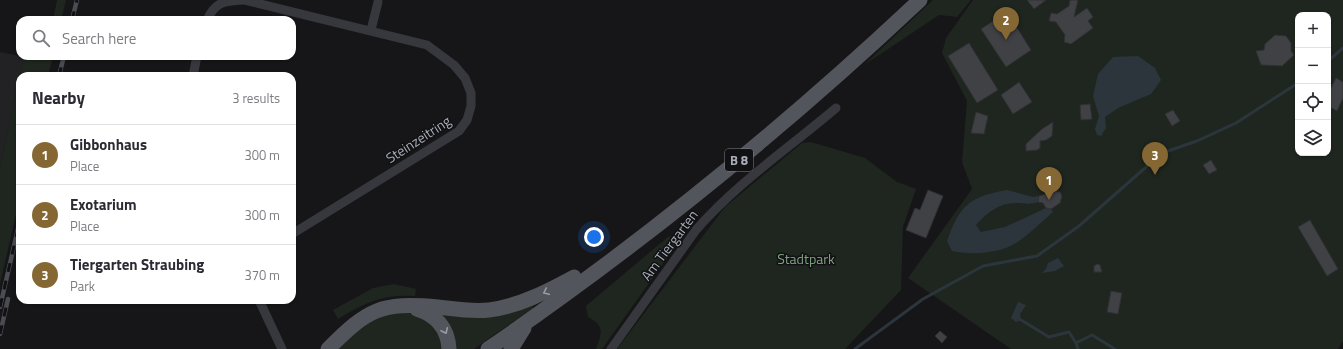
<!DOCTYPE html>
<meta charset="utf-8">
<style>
:root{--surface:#fff;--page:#f7f7f7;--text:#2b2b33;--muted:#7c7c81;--line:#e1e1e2;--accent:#856733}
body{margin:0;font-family:"Titillium Web",sans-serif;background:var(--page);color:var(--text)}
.controls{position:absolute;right:12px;top:12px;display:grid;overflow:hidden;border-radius:8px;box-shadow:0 1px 3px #0004}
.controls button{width:36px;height:36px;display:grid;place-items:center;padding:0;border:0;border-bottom:1px solid var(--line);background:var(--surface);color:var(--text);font:20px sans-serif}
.you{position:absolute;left:594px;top:237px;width:14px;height:14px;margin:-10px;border:3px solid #fff;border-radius:50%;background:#1a73e8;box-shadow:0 0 0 6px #1a73e833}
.badge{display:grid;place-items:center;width:26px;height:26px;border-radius:50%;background:var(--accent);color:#fff;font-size:13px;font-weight:700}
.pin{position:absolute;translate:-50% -33px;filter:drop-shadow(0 1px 2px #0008)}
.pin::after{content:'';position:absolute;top:21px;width:14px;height:12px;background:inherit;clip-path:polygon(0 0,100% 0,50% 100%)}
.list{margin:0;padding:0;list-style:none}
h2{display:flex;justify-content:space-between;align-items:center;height:52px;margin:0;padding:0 16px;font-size:17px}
h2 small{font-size:13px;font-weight:400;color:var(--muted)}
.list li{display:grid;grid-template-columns:26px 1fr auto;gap:12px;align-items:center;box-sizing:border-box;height:60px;padding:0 16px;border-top:1px solid var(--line)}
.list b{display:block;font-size:15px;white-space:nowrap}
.list p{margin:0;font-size:13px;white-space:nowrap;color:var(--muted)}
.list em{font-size:13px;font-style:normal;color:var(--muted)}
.icon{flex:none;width:22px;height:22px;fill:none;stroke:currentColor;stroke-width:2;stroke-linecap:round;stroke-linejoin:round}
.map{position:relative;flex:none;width:1343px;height:349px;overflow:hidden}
.search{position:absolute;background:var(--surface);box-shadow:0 1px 3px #0004;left:16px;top:16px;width:280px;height:44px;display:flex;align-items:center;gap:10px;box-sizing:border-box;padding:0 14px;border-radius:12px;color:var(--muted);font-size:15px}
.panel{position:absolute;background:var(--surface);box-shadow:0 1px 3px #0004;left:16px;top:72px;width:280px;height:232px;border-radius:12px}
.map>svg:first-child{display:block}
.built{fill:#222225}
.green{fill:#1e261f;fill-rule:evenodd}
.water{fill:#2c353c}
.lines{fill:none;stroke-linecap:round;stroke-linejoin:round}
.stream{stroke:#2c353c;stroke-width:3}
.building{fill:#404145;stroke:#303034}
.street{stroke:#37383d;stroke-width:9}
.primary{stroke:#53555c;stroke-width:15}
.rail-casing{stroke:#4a4c52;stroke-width:4.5}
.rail{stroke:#111113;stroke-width:3;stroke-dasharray:9;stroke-linecap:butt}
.oneway{stroke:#979ba6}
.labels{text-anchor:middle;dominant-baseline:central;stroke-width:3;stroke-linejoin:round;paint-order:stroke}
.shield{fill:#111113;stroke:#7b7e86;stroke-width:1}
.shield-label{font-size:13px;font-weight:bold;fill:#a8adb8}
.street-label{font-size:14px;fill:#a8adb8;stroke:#111113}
.park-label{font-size:14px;fill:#7fa381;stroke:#111113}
</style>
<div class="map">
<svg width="1343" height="349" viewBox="0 0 1343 349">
<rect width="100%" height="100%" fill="#161618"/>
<path class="built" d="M 0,52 L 24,57 L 0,167 Z"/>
<g class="green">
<path d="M 57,0 L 66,0 L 61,20 L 53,20 Z"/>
<path d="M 933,0 L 971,0 L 957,17 L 939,15 L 864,65 Z"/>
<path d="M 973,0 L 1343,0 L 1343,341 L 1338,349 L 1011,349 L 908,278 L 972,189 L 962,162 L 967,101 L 942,53 L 946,38 ZM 1298,15 L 1328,15 L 1328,153 L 1298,153 Z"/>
<path d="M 53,56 L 48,76 L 20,76 L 20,197 L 0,284 L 0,167 L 24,57 Z"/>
<path d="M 811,142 L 865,158 L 897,182 L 916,189 L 903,227 L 901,290 L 845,349 L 617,349 L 725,207 L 802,143 Z"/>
<path d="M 669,236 L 676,245 L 602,349 L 596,349 C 602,332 605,326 588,317 L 586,306 Z"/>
<path d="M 394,284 L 416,289 L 415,296 C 382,294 365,303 338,319 L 333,310 L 373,288 Z"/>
<path d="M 533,305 L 533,308 L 474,349 L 454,349 L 442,317 L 443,314 Z"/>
<path d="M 414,312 L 438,327 L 444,349 L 337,349 L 346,338 L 378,315 Z"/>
</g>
<g class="water">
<path d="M 1138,56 L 1155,68 L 1161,80 L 1151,94 L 1118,108 L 1105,117 L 1106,128 L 1101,136 L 1097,135 L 1095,129 L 1099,116 L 1093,96 L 1098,74 L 1113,57 Z"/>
<path d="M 1007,190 L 1033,197 L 1039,196 L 1038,202 C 1030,205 1024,203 1016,203 C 999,203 988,212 976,225 L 981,232 L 1005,227 L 1046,208 L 1051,209 L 1053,212 C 1041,222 1029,235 1016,243 C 998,254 972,255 952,251 L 947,241 C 960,205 969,197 1007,190 Z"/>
<path d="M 1058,258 L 1064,266 L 1055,271 L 1042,273 L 1046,269 L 1048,263 Z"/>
<path d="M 1018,302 L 1026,305 L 1020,314 L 1021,320 L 1016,322 L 1011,318 Z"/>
</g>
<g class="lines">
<g class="stream">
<path d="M 1328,61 L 1343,48"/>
<path d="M 1021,320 L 1049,337 L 1069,332 L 1076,343 L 1078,349"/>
<path d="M 1076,343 L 1092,335 L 1115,349"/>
<path d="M 855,349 L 923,299 L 983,266 L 1037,256 L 1079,226 L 1162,153 L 1197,141 L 1236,123 L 1298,83"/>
</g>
</g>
<g class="building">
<path d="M 1027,0 L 1046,0 L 1034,9 Z"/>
<path d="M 1070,0 L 1078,0 L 1074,17 L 1087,8 L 1093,17 L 1088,21 L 1093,28 L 1071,44 L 1064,42 L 1065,35 L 1056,22 L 1049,21 L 1051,13 L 1057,14 L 1069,6 Z"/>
<path d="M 1007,12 L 1031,50 L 1006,67 L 981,29 Z"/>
<path d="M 1275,35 L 1286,36 L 1291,43 L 1291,51 L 1294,55 L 1282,66 L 1261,65 L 1256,51 L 1264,50 L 1265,44 Z"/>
<path d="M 969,43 L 998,90 L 977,103 L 948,56 Z"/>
<path d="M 1336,78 L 1343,82 L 1343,98 L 1337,111 L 1328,106 L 1328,94 Z"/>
<path d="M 1019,82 L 1032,102 L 1013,114 L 1001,95 Z"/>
<path d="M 1090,104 L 1092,119 L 1081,120 L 1080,105 Z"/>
<path d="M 1173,110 L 1180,121 L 1172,126 L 1165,114 Z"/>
<path d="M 976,112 L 988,116 L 984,134 L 971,133 Z"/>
<path d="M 1053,122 L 1052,136 L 1046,140 L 1040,141 L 1040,148 L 1037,150 L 1026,151 L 1026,144 L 1042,129 Z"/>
<path d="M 1211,160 L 1217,170 L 1209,174 L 1203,165 Z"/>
<path d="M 928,190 L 943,196 L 926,238 L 906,230 L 915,208 L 920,210 Z"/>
<path d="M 1055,191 L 1060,192 L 1062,196 L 1060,203 L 1051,209 L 1046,208 L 1043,203 L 1038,202 L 1039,196 Z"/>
<path d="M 1310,220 L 1338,269 L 1327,276 L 1298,227 Z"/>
<path d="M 1097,264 L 1100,265 L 1102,272 L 1094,272 L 1094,266 Z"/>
<path d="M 1111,291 L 1122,293 L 1118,314 L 1107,312 Z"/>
<path d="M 940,331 L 947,337 L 942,343 L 935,336 Z"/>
</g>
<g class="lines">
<g class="street">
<path d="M 244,0 L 427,45 L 454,65 L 465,78 L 471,93 L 471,106 L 467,120 L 459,131 L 292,234"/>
<path d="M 207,20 C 215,2 224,1 243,0"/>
<path d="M 371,30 L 378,2"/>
<path d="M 193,76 L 197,56"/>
<path d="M 259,300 L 282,349"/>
<path d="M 611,349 L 696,230 C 737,183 789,148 836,108"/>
</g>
<g class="primary">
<path d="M 417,309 C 436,315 448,328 449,349"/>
<path d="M 328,349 C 368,309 380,302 438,307 C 455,309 472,312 489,310 C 520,306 548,291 574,277"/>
<path d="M 488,349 C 641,244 785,127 920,0"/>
<path d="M 511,349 L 524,328"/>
</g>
<defs>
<g id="rail">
<path d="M 72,20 L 77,0"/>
<path d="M 59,76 L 64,56"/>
<path d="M 0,307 L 20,220"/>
<path d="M 0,334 L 8,299"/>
</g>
</defs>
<use href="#rail" class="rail-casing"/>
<use href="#rail" class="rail"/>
</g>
<defs><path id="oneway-chevron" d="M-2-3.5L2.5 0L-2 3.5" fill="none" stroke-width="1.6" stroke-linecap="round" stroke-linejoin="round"/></defs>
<g class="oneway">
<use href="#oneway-chevron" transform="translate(546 292) rotate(155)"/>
<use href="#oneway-chevron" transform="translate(445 331) rotate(65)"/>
</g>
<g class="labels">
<rect class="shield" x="725" y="149" width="28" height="22" rx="3"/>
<g class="shield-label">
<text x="739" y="160">B 8</text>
</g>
<g class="street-label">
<text transform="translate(418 139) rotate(-33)">Steinzeitring</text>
<text transform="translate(669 245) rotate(-53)">Am Tiergarten</text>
</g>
<g class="park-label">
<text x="806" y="258">Stadtpark</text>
</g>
</g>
</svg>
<div class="controls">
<button>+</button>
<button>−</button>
<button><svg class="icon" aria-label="locate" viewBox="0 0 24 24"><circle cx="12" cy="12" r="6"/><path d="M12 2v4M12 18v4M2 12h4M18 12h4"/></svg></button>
<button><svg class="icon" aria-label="layers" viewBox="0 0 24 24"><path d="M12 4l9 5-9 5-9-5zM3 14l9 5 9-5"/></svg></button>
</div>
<div class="you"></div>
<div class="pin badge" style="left:1049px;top:200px">1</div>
<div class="pin badge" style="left:1006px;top:40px">2</div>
<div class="pin badge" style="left:1155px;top:175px">3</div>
<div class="search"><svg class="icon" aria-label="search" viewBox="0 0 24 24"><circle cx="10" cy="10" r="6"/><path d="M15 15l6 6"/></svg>Search here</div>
<section class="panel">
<h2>Nearby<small>3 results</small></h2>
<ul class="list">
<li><span class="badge">1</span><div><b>Gibbonhaus</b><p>Place</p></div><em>300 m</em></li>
<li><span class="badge">2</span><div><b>Exotarium</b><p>Place</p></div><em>300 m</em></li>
<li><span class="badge">3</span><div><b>Tiergarten Straubing</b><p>Park</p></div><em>370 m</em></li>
</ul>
</section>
</div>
